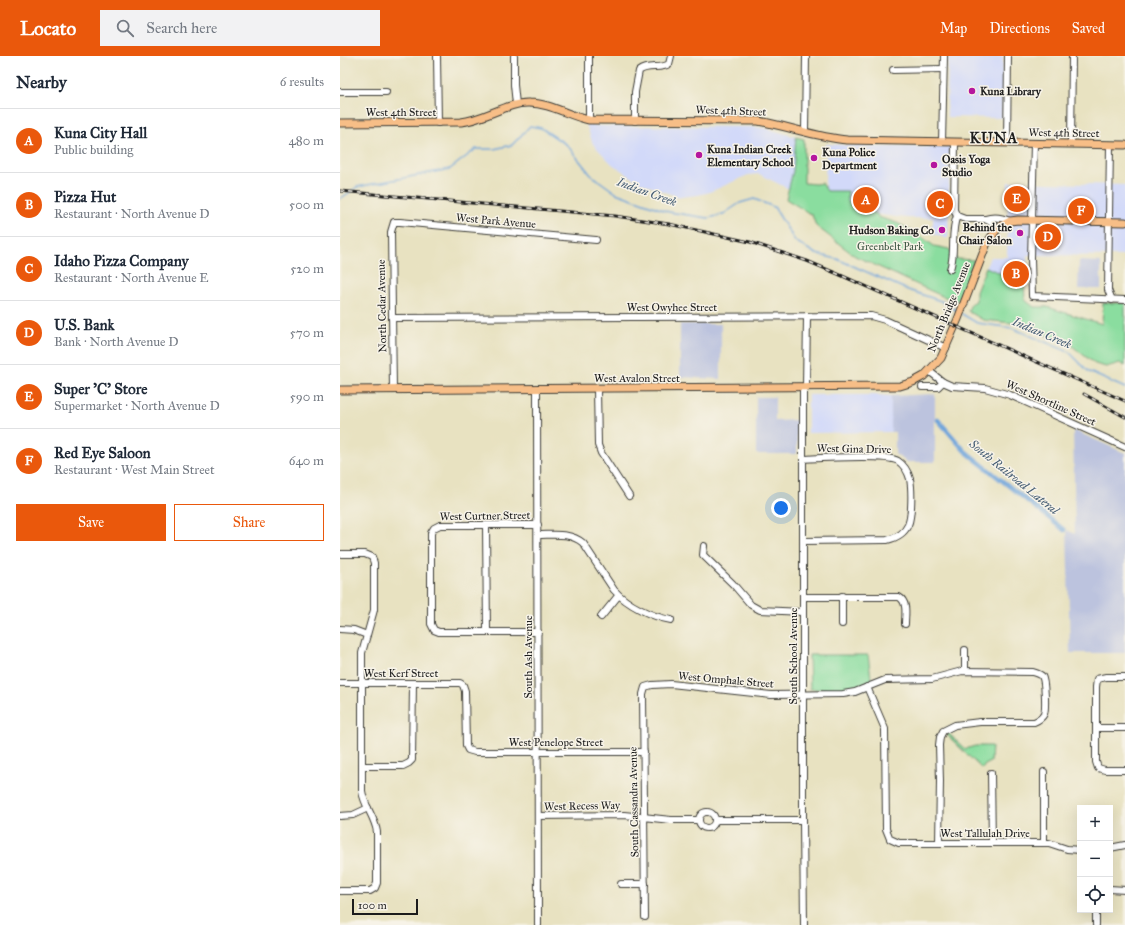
<!DOCTYPE html>
<meta charset="utf-8">
<style>
:root{--surface:#fff;--page:#f2f2f3;--text:#1f2937;--muted:#747a83;--line:#e0e1e3;--accent:#ea580c}
body{margin:0;font-family:"IM FELL Great Primer",serif;background:var(--page);color:var(--text)}
.controls{position:absolute;right:12px;bottom:12px;display:grid;overflow:hidden;border-radius:0px;box-shadow:0 4px 16px #0002}
.controls button{width:36px;height:36px;display:grid;place-items:center;padding:0;border:0;border-bottom:1px solid var(--line);background:var(--surface);color:var(--text);font:20px sans-serif}
.scale{position:absolute;left:12px;bottom:10px;width:66px;box-sizing:border-box;padding-left:4px;border:2px solid #1c1c1c;border-top:0;font-size:11px;line-height:14px;white-space:nowrap;color:#1c1c1c;-webkit-text-stroke:3px #f7f3e8;paint-order:stroke}
.you{position:absolute;left:441px;top:452px;width:14px;height:14px;margin:-10px;border:3px solid #fff;border-radius:50%;background:#1a73e8;box-shadow:0 0 0 6px #1a73e833}
.badge{display:grid;place-items:center;width:26px;height:26px;border-radius:50%;background:var(--accent);color:#fff;font-size:13px;font-weight:700}
.pin{position:absolute;translate:-50% -50%;border:2px solid #fff;box-shadow:0 1px 4px #0006}
.list{margin:0;padding:0;list-style:none}
h2{display:flex;justify-content:space-between;align-items:center;height:52px;margin:0;padding:0 16px;font-size:17px}
h2 small{font-size:13px;font-weight:400;color:var(--muted)}
.list li{display:grid;grid-template-columns:26px 1fr auto;gap:12px;align-items:center;box-sizing:border-box;height:64px;padding:0 16px;border-top:1px solid var(--line)}
.list b{display:block;font-size:15px;white-space:nowrap}
.list p{margin:0;font-size:13px;white-space:nowrap;color:var(--muted)}
.list em{font-size:13px;font-style:normal;color:var(--muted)}
.actions{display:flex;gap:8px;padding:12px 16px}
.actions a{flex:1;padding:9px 0;border:1px solid var(--accent);border-radius:0px;text-align:center;font-size:14px;color:var(--accent)}
.actions .main{background:var(--accent);color:#fff}
.icon{flex:none;width:22px;height:22px;fill:none;stroke:currentColor;stroke-width:2;stroke-linecap:round;stroke-linejoin:round}
.map{position:relative;flex:none;width:785px;height:869px;overflow:hidden}
header{display:flex;align-items:center;gap:24px;box-sizing:border-box;height:56px;padding:0 20px;background:var(--accent);color:#fff}
header strong{font-size:19px}
nav{display:flex;gap:22px;margin-inline-start:auto;font-size:14px}
.search{width:280px;height:36px;background:var(--page);display:flex;align-items:center;gap:10px;box-sizing:border-box;padding:0 14px;border-radius:0px;color:var(--muted);font-size:15px}
main{display:flex}
aside{flex:1;background:var(--surface)}
.map>svg:first-child{display:block}
.built{fill:#d2d9f9}
.industrial{fill:#bcc3de}
.green{fill:#8add9f;stroke:#537c5e}
.lines{fill:none;stroke-linecap:round;stroke-linejoin:round}
.stream{stroke:#6ca3da;stroke-width:1.5}
.canal{stroke:#6ca3da;stroke-width:4.5}
.minor-casing{stroke:#3b3a35;stroke-width:8}
.major-casing{stroke:#3b3a35;stroke-width:9}
.minor{stroke:#fff;stroke-width:6}
.major{stroke:#f7be87;stroke-width:7}
.rail-casing{stroke:#1c1c1c;stroke-width:3}
.rail{stroke:#f7f3e8;stroke-width:1.5;stroke-dasharray:4.5;stroke-linecap:butt}
.poi-dot{fill:#b5179e;stroke:#f7f3e8;stroke-width:1.5}
.labels{text-anchor:middle;dominant-baseline:central;stroke-width:3;stroke-linejoin:round;paint-order:stroke}
.poi-label{font-size:11px;font-weight:bold;fill:#1c1c1c;stroke:#f7f3e8;text-anchor:start}
.street-label{font-size:11px;fill:#1c1c1c;stroke:#f7f3e8}
.park-label{font-size:11px;fill:#3d5643;stroke:#f7f3e8}
.water-label{font-size:12px;font-style:italic;fill:#405971;stroke:#f7f3e8}
.district-label{font-size:15px;font-weight:bold;letter-spacing:1px;fill:#1c1c1c;stroke:#f7f3e8}
</style>
<header>
<strong>Locato</strong>
<div class="search"><svg class="icon" aria-label="search" viewBox="0 0 24 24"><circle cx="10" cy="10" r="6"/><path d="M15 15l6 6"/></svg>Search here</div>
<nav><a>Map</a><a>Directions</a><a>Saved</a></nav>
</header>
<main>
<aside>
<h2>Nearby<small>6 results</small></h2>
<ul class="list">
<li><span class="badge">A</span><div><b>Kuna City Hall</b><p>Public building</p></div><em>480 m</em></li>
<li><span class="badge">B</span><div><b>Pizza Hut</b><p>Restaurant · North Avenue D</p></div><em>500 m</em></li>
<li><span class="badge">C</span><div><b>Idaho Pizza Company</b><p>Restaurant · North Avenue E</p></div><em>520 m</em></li>
<li><span class="badge">D</span><div><b>U.S. Bank</b><p>Bank · North Avenue D</p></div><em>570 m</em></li>
<li><span class="badge">E</span><div><b>Super 'C' Store</b><p>Supermarket · North Avenue D</p></div><em>590 m</em></li>
<li><span class="badge">F</span><div><b>Red Eye Saloon</b><p>Restaurant · West Main Street</p></div><em>640 m</em></li>
</ul>
<div class="actions"><a class="main">Save</a><a>Share</a></div>
</aside>
<div class="map">
<svg width="785" height="869" viewBox="0 0 785 869">
<rect width="100%" height="100%" fill="#f7f3e8"/>
<filter id="ink" filterUnits="userSpaceOnUse"><feTurbulence type="fractalNoise" baseFrequency=".025" numOctaves="2"/><feDisplacementMap in="SourceGraphic" scale="8" xChannelSelector="R" yChannelSelector="G"/><feConvolveMatrix kernelMatrix="1 2 1 2 8 2 1 2 1" color-interpolation-filters="sRGB"/></filter>
<filter id="wash" filterUnits="userSpaceOnUse"><feTurbulence type="fractalNoise" baseFrequency=".012" numOctaves="4" result="noise"/><feDisplacementMap in="SourceGraphic" scale="16" xChannelSelector="R" yChannelSelector="G"/><feGaussianBlur stdDeviation="0.9" result="paint"/><feColorMatrix in="noise" values="0 0 0 0 0 0 0 0 0 0 0 0 0 0 0 0 0 1.4 0 .05"/><feComposite in="paint" operator="in"/></filter>
<g filter="url(#wash)">
<rect width="100%" height="100%" fill="#e8e2c1"/>
<g class="built">
<path d="M 608,0 L 663,0 L 662,62 L 607,61 Z"/>
<path d="M 246,68 L 260,70 L 416,71 L 429,73 L 456,81 L 453,115 L 449,133 L 419,118 L 408,119 L 370,136 L 358,139 L 339,141 L 319,134 L 297,125 L 272,108 L 253,88 Z"/>
<path d="M 486,88 L 539,91 L 610,91 L 608,182 L 605,182 L 590,176 L 593,167 L 593,162 L 568,162 L 534,158 L 530,155 L 519,152 L 519,150 L 511,150 L 507,144 L 507,135 L 487,135 L 485,131 Z"/>
<path d="M 668,126 L 785,129 L 785,200 L 687,199 L 686,228 L 646,211 L 650,201 L 667,201 Z"/>
<path d="M 468,339 L 532,339 L 551,340 L 551,376 L 468,377 Z"/>
</g>
<g class="industrial">
<path d="M 739,205 L 761,206 L 761,233 L 738,233 Z"/>
<path d="M 340,268 L 381,268 L 381,323 L 340,321 Z"/>
<path d="M 595,338 L 595,406 L 567,406 L 555,398 L 555,376 L 551,376 L 551,340 Z"/>
<path d="M 416,341 L 435,341 L 435,365 L 457,364 L 457,398 L 416,398 Z"/>
<path d="M 733,374 L 785,397 L 785,597 L 730,597 L 727,474 L 735,478 Z"/>
</g>
<g class="green">
<path d="M 456,81 L 464,83 L 464,127 L 475,128 L 482,127 L 487,135 L 508,135 L 507,144 L 511,149 L 519,150 L 519,152 L 530,152 L 530,155 L 537,158 L 538,161 L 557,167 L 575,176 L 594,190 L 609,193 L 617,203 L 634,204 L 618,245 L 602,240 L 515,200 L 476,170 L 472,159 L 446,143 L 453,115 Z"/>
<path d="M 646,211 L 684,228 L 685,244 L 694,251 L 707,251 L 762,268 L 763,247 L 785,247 L 785,310 L 780,307 L 766,311 L 755,308 L 727,286 L 699,277 L 682,268 L 643,264 L 628,255 L 631,248 L 636,245 L 636,236 Z"/>
<path d="M 469,599 L 528,599 L 531,622 L 532,625 L 510,634 L 470,633 Z"/>
<path d="M 608,677 L 625,693 L 635,690 L 652,690 L 651,706 L 645,709 L 642,713 L 607,679 Z"/>
</g>
<g class="lines">
<g class="stream">
<path d="M 0,143 L 17,131 L 110,113 L 136,93 L 154,93 L 172,89 L 190,70 L 201,72 L 227,89 L 251,119 L 276,137 L 329,156 L 368,162 L 382,159 L 400,147 L 414,143 L 434,151 L 455,185 L 476,198 L 497,203 L 568,234 L 601,245 L 619,256"/>
<path d="M 622,258 L 637,267 L 672,272 L 729,296 L 749,316 L 785,332"/>
</g>
<path class="canal" d="M 598,364 L 625,395 L 724,474"/>
</g>
</g>
<g filter="url(#ink)">
<g class="lines">
<defs>
<g id="minor">
<path d="M 97,0 L 98,67"/>
<path d="M 174,0 L 174,29 L 176,48"/>
<path d="M 249,0 L 249,64"/>
<path d="M 553,14 L 603,13"/>
<path d="M 0,36 L 46,36"/>
<path d="M 295,65 L 295,36 L 299,15 C 308,8 320,14 329,8 L 331,0"/>
<path d="M 465,76 L 466,0"/>
<path d="M 602,86 L 604,0"/>
<path d="M 615,86 L 614,154 L 617,160"/>
<path d="M 667,86 L 668,0"/>
<path d="M 694,87 L 691,202 L 692,240 L 785,244"/>
<path d="M 731,88 L 732,0"/>
<path d="M 770,89 L 768,234 L 772,244"/>
<path d="M 617,160 L 625,163 L 645,163"/>
<path d="M 658,172 L 651,166 L 645,163 C 654,160 661,161 670,165"/>
<path d="M 610,213 C 616,197 610,175 617,160"/>
<path d="M 52,262 L 531,260 L 545,264 L 606,292"/>
<path d="M 589,315 L 603,326 L 612,330 L 645,332 L 670,339 L 785,391"/>
<path d="M 582,331 L 598,331 L 603,326"/>
<path d="M 463,332 L 463,764 L 464,869"/>
<path d="M 466,332 L 467,260"/>
<path d="M 197,333 L 198,869"/>
<path d="M 257,333 L 258,389 L 261,397 L 289,440"/>
<path d="M 53,334 L 51,176 L 54,166 L 60,166 L 256,184"/>
<path d="M 146,469 L 147,576"/>
<path d="M 198,469 L 100,469 L 94,472 L 91,477 L 91,568 L 94,574 L 99,576 L 198,576"/>
<path d="M 198,479 C 214,479 230,476 243,487 L 274,534 C 287,549 312,561 331,564"/>
<path d="M 463,485 L 547,484 C 556,482 564,478 568,469 C 572,460 572,433 570,423 C 568,416 564,409 558,405 C 547,398 481,402 463,403"/>
<path d="M 364,490 L 363,499 L 393,528 L 411,549 L 420,554 L 463,556"/>
<path d="M 0,498 L 25,498 L 32,501 L 34,507 L 34,554 L 22,597 L 22,735 C 24,750 35,761 37,776 L 37,827 L 35,832 L 30,835 L 0,835"/>
<path d="M 463,541 L 559,541 C 568,546 565,559 565,568"/>
<path d="M 261,561 L 278,540"/>
<path d="M 502,568 L 502,540"/>
<path d="M 0,573 L 14,574 L 27,579"/>
<path d="M 625,594 L 625,615"/>
<path d="M 785,621 L 766,621 L 757,623 L 756,631 L 756,706 L 758,712 L 765,714 L 785,714"/>
<path d="M 0,627 L 120,627 L 123,629 L 125,635 L 126,690 L 128,694 L 135,696 L 304,696"/>
<path d="M 527,631 L 545,673 L 546,773 L 550,783 L 559,787 L 709,787 L 727,793 L 740,794"/>
<path d="M 756,672 L 785,672"/>
<path d="M 22,710 L 63,710 L 69,707 L 72,704 L 73,627"/>
<path d="M 651,717 L 652,787"/>
<circle cx="367" cy="764" r="8"/>
<path d="M 0,760 L 13,759 L 28,752"/>
<path d="M 198,760 L 284,759 L 331,764 L 359,764"/>
<path d="M 375,764 L 463,764"/>
<path d="M 704,787 L 704,716"/>
<path d="M 770,792 L 785,789"/>
<path d="M 281,828 L 305,828"/>
<path d="M 770,833 L 785,834"/>
<path d="M 756,854 L 756,869"/>
<path d="M 305,861 L 303,638 L 305,631 L 312,629 L 331,628 L 431,639 L 503,638 L 515,636 L 545,624 L 592,623 L 622,615 L 693,616 C 696,617 700,618 702,620 C 705,625 706,652 704,658 C 702,662 699,664 694,666 L 640,666 L 615,669 L 603,675 L 600,681 L 599,689 L 600,725 L 599,787"/>
</g>
<g id="major">
<path d="M 0,67 L 121,66 C 144,64 168,46 189,47 C 210,47 229,60 249,64 L 418,65 C 448,70 476,81 507,84 L 785,89"/>
<path d="M 0,334 L 560,330 L 573,326 L 584,320 L 601,302 L 618,263 L 647,187 L 658,172 L 670,165 L 678,164 L 785,166"/>
</g>
</defs>
<use href="#minor" class="minor-casing"/>
<use href="#major" class="major-casing"/>
<use href="#minor" class="minor"/>
<use href="#major" class="major"/>
<defs>
<g id="rail">
<path d="M 0,135 L 275,160 L 329,168 L 410,186 L 467,205 L 498,218 L 785,345"/>
<path d="M 744,338 L 785,361"/>
</g>
</defs>
<use href="#rail" class="rail-casing"/>
<use href="#rail" class="rail"/>
</g>
</g>
<g class="poi-dot">
<circle cx="632" cy="35" r="4"/>
<circle cx="359" cy="99" r="4"/>
<circle cx="474" cy="102" r="4"/>
<circle cx="594" cy="109" r="4"/>
<circle cx="602" cy="174" r="4"/>
<circle cx="680" cy="177" r="4"/>
</g>
<g class="labels">
<g class="poi-label">
<text x="640" y="35">Kuna Library</text>
<text x="367" y="93">Kuna Indian Creek<tspan x="367" dy="13">Elementary School</tspan></text>
<text x="482" y="96">Kuna Police<tspan x="482" dy="13">Department</tspan></text>
<text x="602" y="103">Oasis Yoga<tspan x="602" dy="13">Studio</tspan></text>
<text x="672" y="171" text-anchor="end">Behind the<tspan x="672" dy="13">Chair Salon</tspan></text>
<text x="594" y="174" text-anchor="end">Hudson Baking Co</text>
</g>
<g class="street-label">
<text transform="translate(391 55) rotate(2)">West 4th Street</text>
<text x="61" y="56">West 4th Street</text>
<text transform="translate(724 77) rotate(1)">West 4th Street</text>
<text transform="translate(156 165) rotate(5)">West Park Avenue</text>
<text transform="translate(42 250) rotate(-91)">North Cedar Avenue</text>
<text x="332" y="251">West Owyhee Street</text>
<text transform="translate(609 251) rotate(-68)">North Bridge Avenue</text>
<text x="297" y="322">West Avalon Street</text>
<text transform="translate(711 347) rotate(24)">West Shortline Street</text>
<text transform="translate(514 393) rotate(1)">West Gina Drive</text>
<text transform="translate(145 460) rotate(-1)">West Curtner Street</text>
<text transform="translate(453 600) rotate(-90)">South School Avenue</text>
<text transform="translate(188 601) rotate(-90)">South Ash Avenue</text>
<text x="61" y="617">West Kerf Street</text>
<text transform="translate(386 624) rotate(5)">West Omphale Street</text>
<text x="216" y="686">West Penelope Street</text>
<text transform="translate(294 746) rotate(-91)">South Cassandra Avenue</text>
<text transform="translate(242 750) rotate(-1)">West Recess Way</text>
<text x="645" y="777">West Tallulah Drive</text>
</g>
<g class="park-label">
<text x="550" y="190">Greenbelt Park</text>
</g>
<g class="water-label">
<text transform="translate(307 136) rotate(20)">Indian Creek</text>
<text transform="translate(702 277) rotate(23)">Indian Creek</text>
<text transform="translate(674 421) rotate(39)">South Railroad Lateral</text>
</g>
<g class="district-label">
<text x="654" y="82">KUNA</text>
</g>
</g>
</svg>
<div class="controls">
<button>+</button>
<button>−</button>
<button><svg class="icon" aria-label="locate" viewBox="0 0 24 24"><circle cx="12" cy="12" r="6"/><path d="M12 2v4M12 18v4M2 12h4M18 12h4"/></svg></button>
</div>
<div class="scale">100 m</div>
<div class="you"></div>
<div class="pin badge" style="left:526px;top:144px">A</div>
<div class="pin badge" style="left:676px;top:218px">B</div>
<div class="pin badge" style="left:600px;top:148px">C</div>
<div class="pin badge" style="left:708px;top:181px">D</div>
<div class="pin badge" style="left:677px;top:143px">E</div>
<div class="pin badge" style="left:741px;top:155px">F</div>
</div>
</main>
